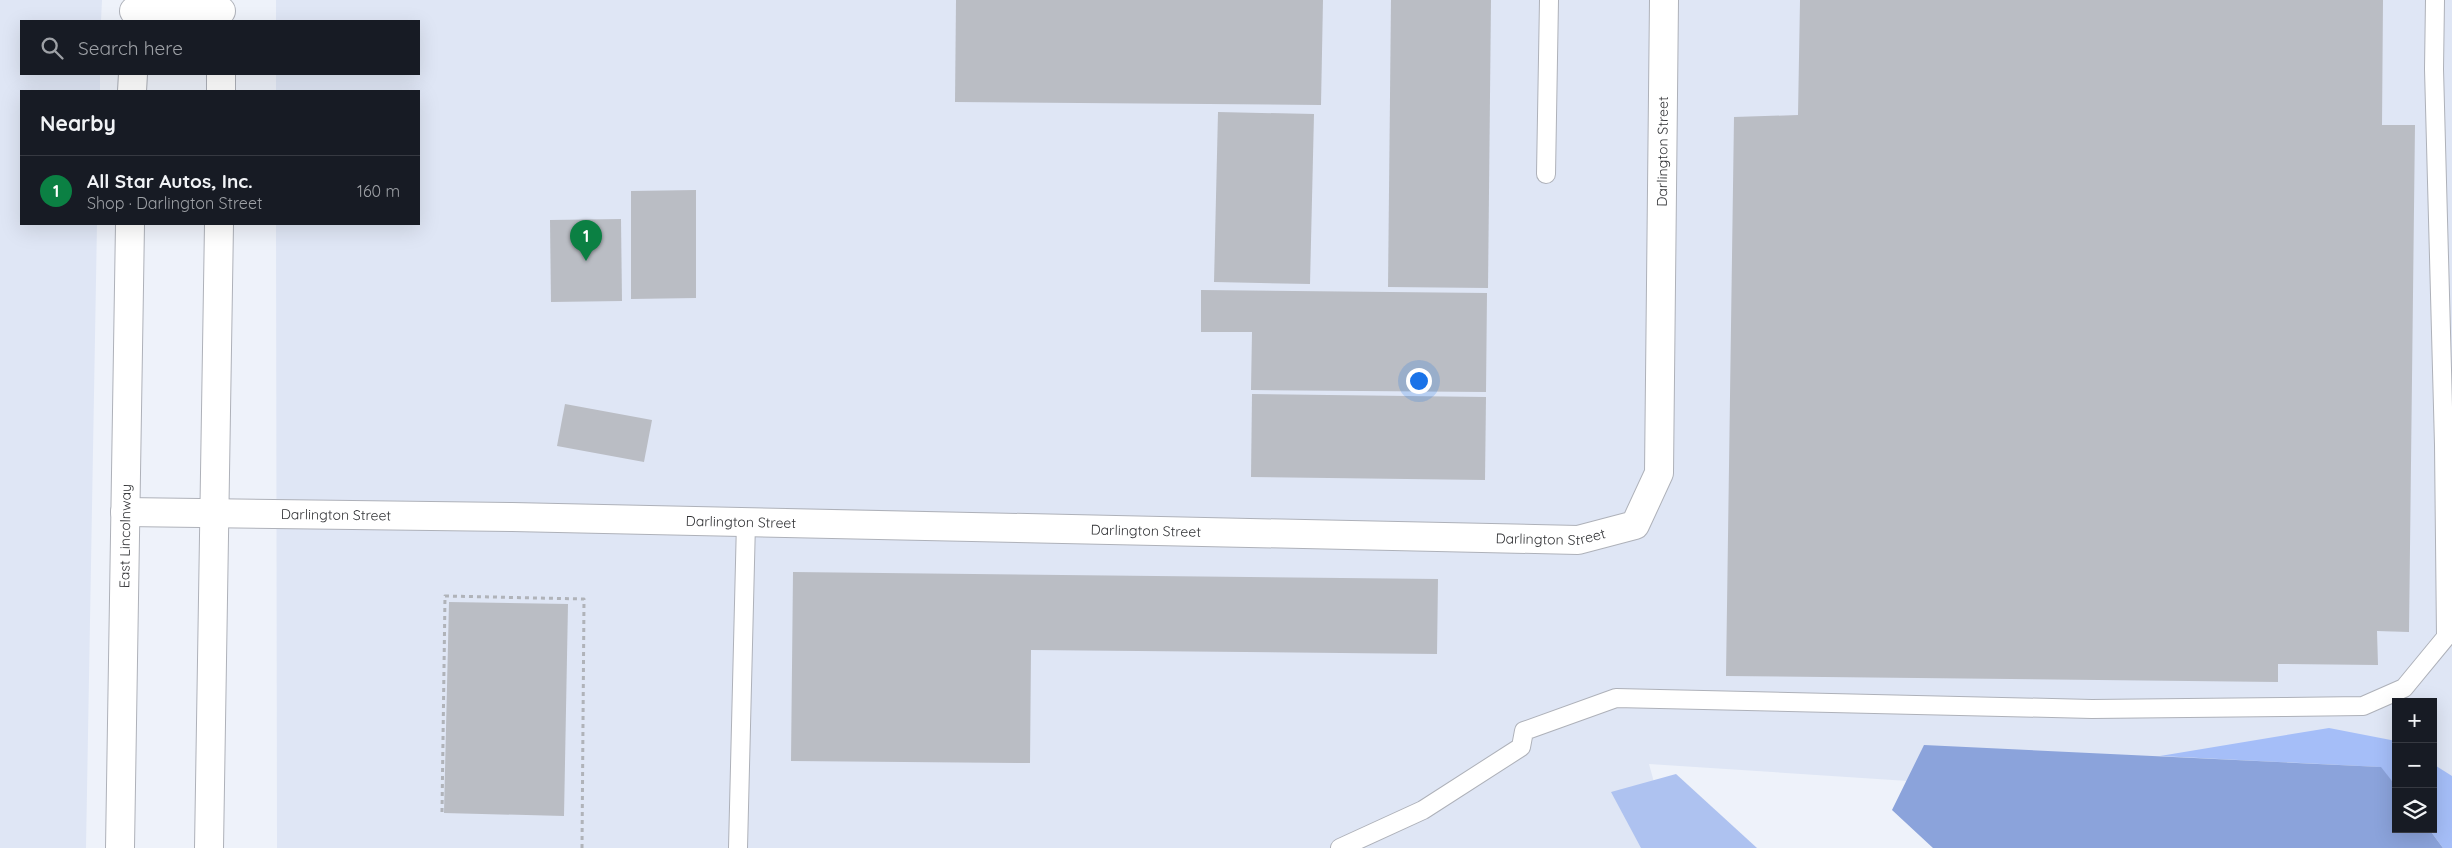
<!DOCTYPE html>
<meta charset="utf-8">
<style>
:root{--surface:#171b24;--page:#20242c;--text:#f1f3f6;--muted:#9ea1a6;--line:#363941;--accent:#0b8043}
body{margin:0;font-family:Quicksand,sans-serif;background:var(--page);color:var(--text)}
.controls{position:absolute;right:15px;bottom:15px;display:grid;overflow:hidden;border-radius:0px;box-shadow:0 5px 20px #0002}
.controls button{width:45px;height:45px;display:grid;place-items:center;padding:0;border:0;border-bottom:1px solid var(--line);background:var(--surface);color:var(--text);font:25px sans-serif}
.you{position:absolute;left:1418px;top:380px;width:18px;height:18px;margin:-12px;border:4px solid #fff;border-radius:50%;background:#1a73e8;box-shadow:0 0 0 8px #1a73e833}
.badge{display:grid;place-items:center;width:32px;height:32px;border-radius:50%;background:var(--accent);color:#fff;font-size:16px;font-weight:700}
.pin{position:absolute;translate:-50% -41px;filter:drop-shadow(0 1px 2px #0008)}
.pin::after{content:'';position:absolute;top:26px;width:18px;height:15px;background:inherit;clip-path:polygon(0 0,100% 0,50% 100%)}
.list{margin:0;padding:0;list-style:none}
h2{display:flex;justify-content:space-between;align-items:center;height:65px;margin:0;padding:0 20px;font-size:21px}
h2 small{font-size:16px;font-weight:400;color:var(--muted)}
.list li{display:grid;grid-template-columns:32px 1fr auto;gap:15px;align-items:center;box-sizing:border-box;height:70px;padding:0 20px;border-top:1px solid var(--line)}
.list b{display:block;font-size:19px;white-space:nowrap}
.list p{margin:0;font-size:16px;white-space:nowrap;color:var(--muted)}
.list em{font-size:16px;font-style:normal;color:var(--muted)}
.icon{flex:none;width:28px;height:28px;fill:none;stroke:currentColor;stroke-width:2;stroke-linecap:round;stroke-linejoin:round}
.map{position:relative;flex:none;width:2452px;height:848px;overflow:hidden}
.search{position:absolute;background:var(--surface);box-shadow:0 5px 20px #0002;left:20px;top:20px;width:400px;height:55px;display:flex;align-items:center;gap:12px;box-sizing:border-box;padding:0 18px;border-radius:0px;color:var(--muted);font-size:19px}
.panel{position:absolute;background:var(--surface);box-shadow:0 5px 20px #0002;left:20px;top:90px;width:400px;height:135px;border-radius:0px}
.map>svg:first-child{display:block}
.built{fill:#dfe6f5}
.green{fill:#aec2f0}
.forest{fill:#a5bef8}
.water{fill:#8ba3db}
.building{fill:#babdc4}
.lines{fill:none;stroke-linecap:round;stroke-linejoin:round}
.service-casing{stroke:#aeb1b9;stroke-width:20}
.minor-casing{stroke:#aeb1b9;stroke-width:30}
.primary-casing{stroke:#aeb1b9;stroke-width:30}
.path{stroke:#b0b3b9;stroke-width:3;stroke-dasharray:4 4;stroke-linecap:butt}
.service{stroke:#fff;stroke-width:18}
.minor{stroke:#fff;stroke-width:28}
.primary{stroke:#fff;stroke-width:28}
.labels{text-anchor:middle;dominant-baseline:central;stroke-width:5;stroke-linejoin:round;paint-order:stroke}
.street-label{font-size:14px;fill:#313235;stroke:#eef2fa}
</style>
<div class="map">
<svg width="2452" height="848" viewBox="0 0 2452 848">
<rect width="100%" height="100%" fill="#eef2fa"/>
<g class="built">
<path d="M 0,0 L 102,0 L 101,21 L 21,21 L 21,74 L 100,74 L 100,91 L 21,91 L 21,224 L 97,224 L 86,848 L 0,848 Z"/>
<path d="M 276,0 L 2452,0 L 2452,817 L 2433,816 L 2433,702 L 2396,702 L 2396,813 L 1649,764 L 1672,848 L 277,848 L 276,224 L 419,224 L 419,91 L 276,91 L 276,74 L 419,74 L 419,21 L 276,21 Z"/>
</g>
<path class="green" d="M 1676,774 L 1757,848 L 1641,848 L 1611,792 Z"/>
<g class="forest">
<path d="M 2329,728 L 2396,741 L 2396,786 L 2380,767 L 2160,756 Z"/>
<path d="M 2433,764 L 2452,776 L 2452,848 L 2443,848 L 2429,829 L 2433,829 Z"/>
</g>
<path class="water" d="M 1924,745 L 2381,767 L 2396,786 L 2396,829 L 2429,829 L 2443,848 L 1933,848 L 1892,810 Z"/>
<g class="building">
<path d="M 956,0 L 1323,0 L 1321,105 L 955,102 Z"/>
<path d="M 1391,0 L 1491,0 L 1488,288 L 1388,287 Z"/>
<path d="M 1800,0 L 2383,0 L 2382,125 L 2415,125 L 2409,632 L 2377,631 L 2378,665 L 2278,664 L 2278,682 L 1726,676 L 1734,117 L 1798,115 Z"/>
<path d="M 1218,112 L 1314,114 L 1310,284 L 1214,282 Z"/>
<path d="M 696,190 L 696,298 L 631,299 L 631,191 Z"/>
<path d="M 621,219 L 622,301 L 551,302 L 550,220 Z"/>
<path d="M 1201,290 L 1487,293 L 1486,392 L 1251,390 L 1252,332 L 1201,332 Z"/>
<path d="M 1252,394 L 1486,397 L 1485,480 L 1251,477 Z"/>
<path d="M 565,404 L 652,420 L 644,462 L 557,446 Z"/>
<path d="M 793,572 L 1438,579 L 1437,654 L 1031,650 L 1030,763 L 791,761 Z"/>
<path d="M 449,602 L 568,604 L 564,816 L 444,813 Z"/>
</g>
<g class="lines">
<defs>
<g id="service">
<path d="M 1546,174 L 1549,0"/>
<path d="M 738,848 L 746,522"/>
<path d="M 1340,848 L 1423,810 L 1521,747 L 1524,731 L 1616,698 L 2092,709 L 2283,707 L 2363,706 L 2404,688 L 2446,637 L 2444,445 L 2434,69 L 2435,0"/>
</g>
<g id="minor">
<path id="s1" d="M 125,512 L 512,517 L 1578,540 L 1635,525 L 1659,473 L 1664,0"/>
</g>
<g id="primary">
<path d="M 134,11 L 221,11"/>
<path d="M 132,91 L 133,74"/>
<path d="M 221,91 L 221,74"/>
<path id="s2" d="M 120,848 L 130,224"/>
<path d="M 209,848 L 219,224"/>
</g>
</defs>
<use href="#service" class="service-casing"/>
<use href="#minor" class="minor-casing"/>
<use href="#primary" class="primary-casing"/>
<path class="path" d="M 442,812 L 445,596 L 584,599 L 582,848"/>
<use href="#service" class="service"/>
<use href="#minor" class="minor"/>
<use href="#primary" class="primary"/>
</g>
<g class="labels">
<g class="street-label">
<text stroke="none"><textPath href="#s1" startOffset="1891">Darlington Street</textPath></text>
<text stroke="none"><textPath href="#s1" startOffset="211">Darlington Street</textPath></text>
<text stroke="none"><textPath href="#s1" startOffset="616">Darlington Street</textPath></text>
<text stroke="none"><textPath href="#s1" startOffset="1021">Darlington Street</textPath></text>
<text stroke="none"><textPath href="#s1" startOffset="1426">Darlington Street</textPath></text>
<text stroke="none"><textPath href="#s2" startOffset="312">East Lincolnway</textPath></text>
</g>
</g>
</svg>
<div class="controls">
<button>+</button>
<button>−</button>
<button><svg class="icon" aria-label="layers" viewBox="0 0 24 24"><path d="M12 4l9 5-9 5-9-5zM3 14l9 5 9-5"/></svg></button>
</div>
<div class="you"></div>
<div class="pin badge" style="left:586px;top:261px">1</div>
<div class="search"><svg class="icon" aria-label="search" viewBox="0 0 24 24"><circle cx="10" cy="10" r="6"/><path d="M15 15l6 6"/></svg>Search here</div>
<section class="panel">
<h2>Nearby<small></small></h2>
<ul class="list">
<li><span class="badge">1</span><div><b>All Star Autos, Inc.</b><p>Shop · Darlington Street</p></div><em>160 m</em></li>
</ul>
</section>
</div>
